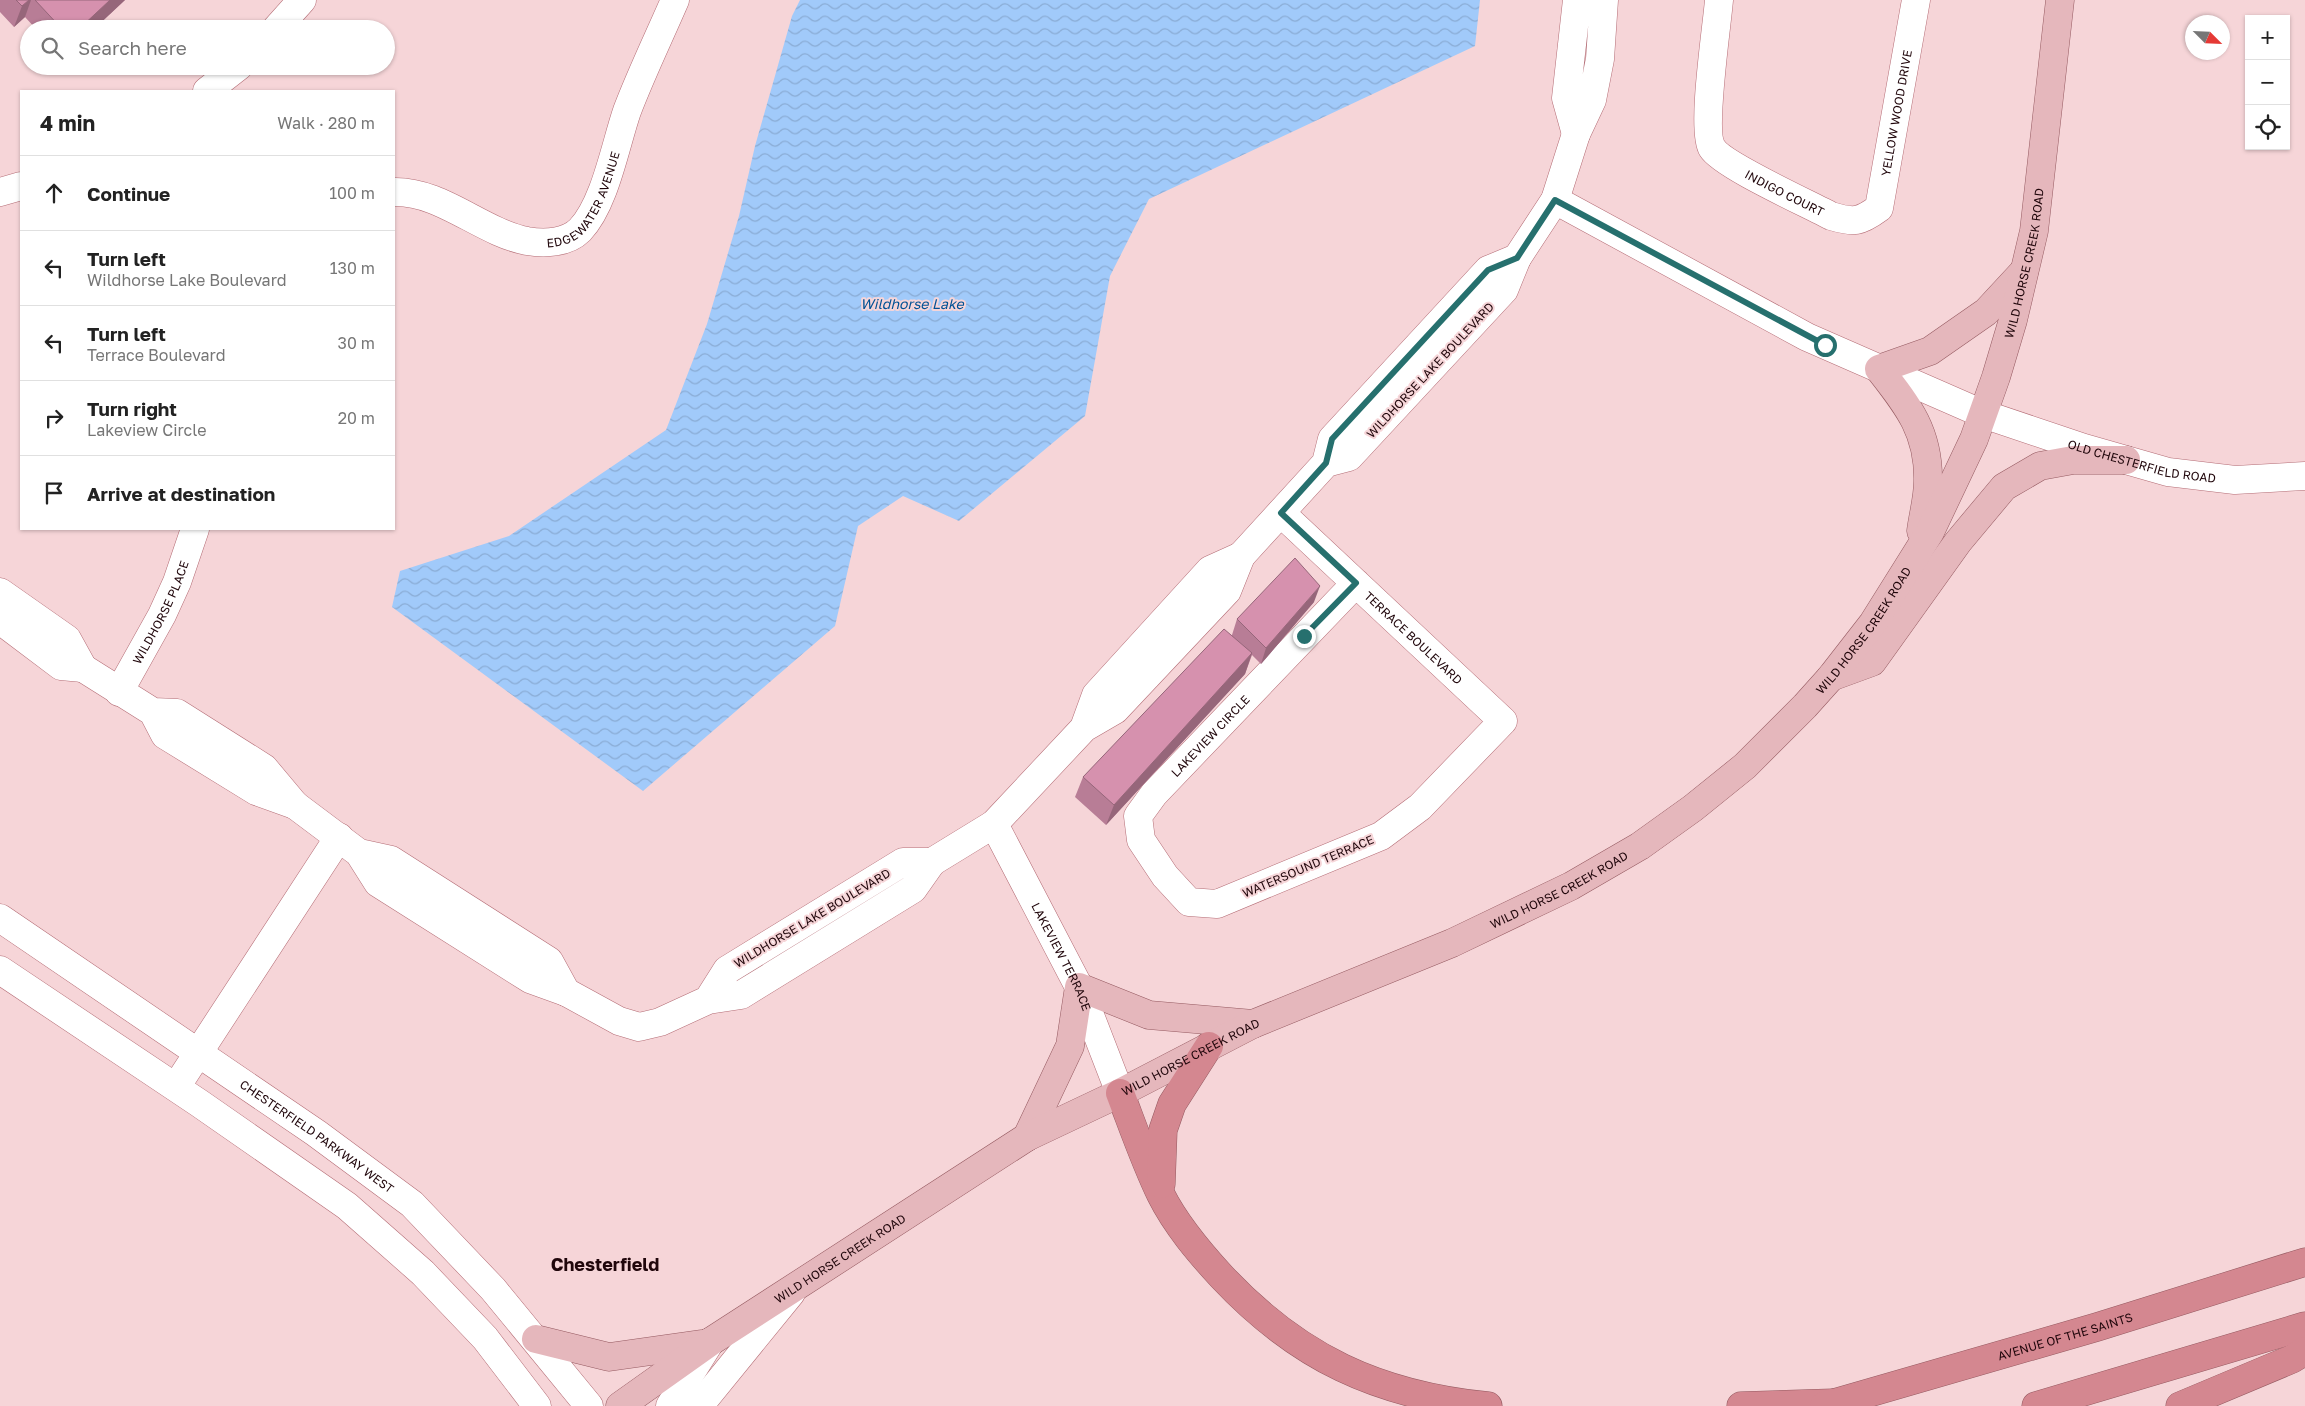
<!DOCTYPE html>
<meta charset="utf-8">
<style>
:root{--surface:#fff;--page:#f2f2f2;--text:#222;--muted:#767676;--line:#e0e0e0}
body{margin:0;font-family:"Golos Text",sans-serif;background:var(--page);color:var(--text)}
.controls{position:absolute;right:15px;top:15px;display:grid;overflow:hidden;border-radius:0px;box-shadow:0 1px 4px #0004}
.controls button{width:45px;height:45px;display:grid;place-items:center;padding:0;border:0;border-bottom:1px solid var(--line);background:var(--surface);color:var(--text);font:25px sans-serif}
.compass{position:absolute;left:2185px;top:15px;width:45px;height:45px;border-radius:50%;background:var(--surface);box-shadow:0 1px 4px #0004;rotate:114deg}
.stop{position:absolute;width:15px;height:15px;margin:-11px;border:4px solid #26706e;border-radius:50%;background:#fff}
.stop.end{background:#26706e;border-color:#fff;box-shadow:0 1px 5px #0008}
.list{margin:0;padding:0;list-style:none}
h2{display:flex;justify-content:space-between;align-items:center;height:65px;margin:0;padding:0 20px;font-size:21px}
h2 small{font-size:16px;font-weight:400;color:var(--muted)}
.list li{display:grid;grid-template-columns:32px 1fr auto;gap:15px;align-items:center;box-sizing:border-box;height:75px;padding:0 20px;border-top:1px solid var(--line)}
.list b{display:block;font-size:19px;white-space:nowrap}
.list p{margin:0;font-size:16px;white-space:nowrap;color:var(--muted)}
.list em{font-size:16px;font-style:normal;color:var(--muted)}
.icon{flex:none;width:28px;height:28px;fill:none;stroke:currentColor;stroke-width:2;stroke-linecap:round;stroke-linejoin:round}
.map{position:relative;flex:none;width:2305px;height:1406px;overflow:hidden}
.search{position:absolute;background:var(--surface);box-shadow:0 1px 4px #0004;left:20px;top:20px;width:375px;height:55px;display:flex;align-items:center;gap:12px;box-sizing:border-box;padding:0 18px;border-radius:28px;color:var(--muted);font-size:19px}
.panel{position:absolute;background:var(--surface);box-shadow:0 1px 4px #0004;left:20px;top:90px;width:375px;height:440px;border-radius:0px}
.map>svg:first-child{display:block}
.water{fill:url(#water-waves)}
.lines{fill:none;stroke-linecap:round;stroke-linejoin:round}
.minor-casing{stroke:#b46c75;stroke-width:29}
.major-casing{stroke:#955a61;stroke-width:29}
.highway-casing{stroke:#955a61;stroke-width:29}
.minor{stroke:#fff;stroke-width:28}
.major{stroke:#e5b7bc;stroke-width:28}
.highway{stroke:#d48790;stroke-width:28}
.wall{fill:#b87d96}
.shaded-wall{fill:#96667a}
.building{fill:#d691ae;stroke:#96667a}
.route{stroke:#26706e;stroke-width:6}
.labels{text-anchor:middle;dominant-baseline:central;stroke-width:4;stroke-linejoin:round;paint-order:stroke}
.street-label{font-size:12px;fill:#20060b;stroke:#f6d5d8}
.water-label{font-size:14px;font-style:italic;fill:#005195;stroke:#f6d5d8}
.district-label{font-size:18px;font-weight:bold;fill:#20060b;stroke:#f6d5d8}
</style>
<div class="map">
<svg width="2305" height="1406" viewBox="0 0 2305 1406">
<defs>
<pattern id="water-waves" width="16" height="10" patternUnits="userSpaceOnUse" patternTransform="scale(1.25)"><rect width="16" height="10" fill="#a1cafa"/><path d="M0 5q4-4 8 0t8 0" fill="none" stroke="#8aacd5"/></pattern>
</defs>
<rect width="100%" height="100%" fill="#f6d5d8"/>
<path class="water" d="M 800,0 L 1480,0 L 1475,46 L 1149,199 L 1110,276 L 1085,416 L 959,521 L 903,496 L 858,526 L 835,626 L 643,791 L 392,607 L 400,571 L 509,536 L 666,430 L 707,324 L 739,216 L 755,146 L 792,16 Z"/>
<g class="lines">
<defs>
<g id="minor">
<path d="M 1577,0 L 1566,98 L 1576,134 L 1592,100 L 1600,59 L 1604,0"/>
<path id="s1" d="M 1719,0 C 1717,26 1701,130 1712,148 C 1722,165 1809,204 1831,216 C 1854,223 1860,222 1879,208 L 1916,0"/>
<path d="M 276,29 L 302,0"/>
<path d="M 207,91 L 239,66"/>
<path d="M 0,192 L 21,186"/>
<path id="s2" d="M 394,192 C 442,191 481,232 527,241 C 545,244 567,243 580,230 C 605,204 615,146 627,111 C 641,74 659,37 675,0"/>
<path id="s3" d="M 1555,200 L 1807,337 L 1983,414 L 2084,448 L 2168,472 L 2235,480 L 2305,476"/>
<path d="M 1517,258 L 1555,200 L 1576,134"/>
<path id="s4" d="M 1281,513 L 1503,721 L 1420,807 L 1381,836 L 1217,904 L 1189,902 L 1165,876 L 1141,840 L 1138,816 L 1154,794 L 1356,583"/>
<path d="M 1241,556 L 1326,463 L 1332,439 L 1488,270 L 1517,258 L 1504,290 L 1349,457 L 1326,463"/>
<path d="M 0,592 L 67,639 L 83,668 L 61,666 L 0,620"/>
<path d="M 83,668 L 153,712 L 177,713 L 264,768 L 295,805 L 256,791 L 165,735 L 153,712"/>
<path id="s5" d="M 119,692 L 162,615 L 177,582 L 195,529"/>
<path d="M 295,805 L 359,853 L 378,883 L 530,979 L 566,992 L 549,961 L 391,860 L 359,853"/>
<path id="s6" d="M 994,824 L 1079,987 L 1120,1093"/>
<path d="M 932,862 L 994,824 L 1084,728 L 1115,710 L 1227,591 L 1241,556 L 1210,570 L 1096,695 L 1084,728"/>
<path id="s7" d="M 0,918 L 316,1133 L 412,1204 L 493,1289 L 589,1406"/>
<path d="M 0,970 L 199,1103 L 347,1206 L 423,1273 L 485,1338 L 537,1406"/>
<path d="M 566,992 L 619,1021 L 639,1027 L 660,1022 L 708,1000 L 741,995 L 913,889 L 932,862 L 903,862 L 727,970 L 708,1000"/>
<path d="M 176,1087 L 339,837"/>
<path d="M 670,1406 L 710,1342"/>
<path d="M 699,1406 L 791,1293"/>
</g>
<g id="major">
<path d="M 1921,531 C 1923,515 1928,498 1928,481 C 1929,432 1908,406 1879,369 L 1930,351 L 1986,312 L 2024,271"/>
<path d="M 1831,677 L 1872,662 L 1958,542 L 2004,487 L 2040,466 L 2073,460 L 2126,460"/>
<path d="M 1027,1137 L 1070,1046 L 1079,987 L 1149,1015 L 1253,1024"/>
<path d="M 536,1339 L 609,1357 L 701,1344"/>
<path id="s8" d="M 620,1406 L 710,1342 L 1027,1137 L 1120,1093 L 1253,1024 L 1452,943 L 1571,886 L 1640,846 L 1693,808 L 1745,766 L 1805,706 L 1831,677 L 1873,623 L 1930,532 L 1974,439 L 1996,377 L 2013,320 L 2034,231 L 2060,0"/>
</g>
<g id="highway">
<path d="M 1120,1093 C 1133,1127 1145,1162 1161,1195 C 1176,1225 1199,1252 1222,1277 C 1298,1358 1378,1395 1488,1406"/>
<path d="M 1161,1184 L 1163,1130 L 1172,1104 L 1209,1046"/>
<path d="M 1741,1406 L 1834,1403"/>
<path id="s9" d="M 1824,1406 L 2097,1327 L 2305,1262"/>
<path d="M 2036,1406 L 2305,1326"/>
<path d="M 2180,1406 L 2292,1359 L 2305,1351"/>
</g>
</defs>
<use href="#minor" class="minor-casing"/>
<use href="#major" class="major-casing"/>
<use href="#highway" class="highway-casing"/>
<use href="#minor" class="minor"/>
<use href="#major" class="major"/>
<use href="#highway" class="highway"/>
</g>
<g class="wall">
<path d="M 0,0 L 125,0 L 94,29 L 36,29 L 25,17 L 14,27 L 0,12 Z"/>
<path d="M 1314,602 L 1261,664 L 1252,655 L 1245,674 L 1106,825 L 1075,797 L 1083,777 L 1232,635 L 1237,619 Z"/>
</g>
<g class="shaded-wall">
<path d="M 29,0 L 31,0 L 25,17 L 14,27 L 22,6 Z"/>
<path d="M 110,0 L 125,0 L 94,29 L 79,29 Z"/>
<path d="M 1320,586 L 1314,602 L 1261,664 L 1266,648 Z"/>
<path d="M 1252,653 L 1245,674 L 1106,825 L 1114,805 Z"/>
</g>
<g class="building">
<path d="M 16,0 L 29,0 L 22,6 Z"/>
<path d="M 35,0 L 110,0 L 79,29 L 62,29 Z"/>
<path d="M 1295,558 L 1320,586 L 1266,648 L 1237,619 Z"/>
<path d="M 1224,629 L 1252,653 L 1114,805 L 1083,777 Z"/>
</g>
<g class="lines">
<path class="route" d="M 1304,636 L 1356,583 L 1281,513 L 1326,463 L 1332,439 L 1488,270 L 1517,258 L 1555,200 L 1825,345"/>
</g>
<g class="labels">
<g class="street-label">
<text stroke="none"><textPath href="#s1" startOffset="435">YELLOW WOOD DRIVE</textPath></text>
<text stroke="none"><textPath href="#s1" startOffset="235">INDIGO COURT</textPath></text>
<text stroke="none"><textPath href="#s2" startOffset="224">EDGEWATER AVENUE</textPath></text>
<text stroke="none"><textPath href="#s8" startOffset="1885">WILD HORSE CREEK ROAD</textPath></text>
<text transform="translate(1430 370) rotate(-47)">WILDHORSE LAKE BOULEVARD</text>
<text stroke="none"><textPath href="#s3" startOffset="645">OLD CHESTERFIELD ROAD</textPath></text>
<text stroke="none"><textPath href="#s5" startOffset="90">WILDHORSE PLACE</textPath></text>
<text stroke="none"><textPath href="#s8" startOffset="1480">WILD HORSE CREEK ROAD</textPath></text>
<text stroke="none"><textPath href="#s4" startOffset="182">TERRACE BOULEVARD</textPath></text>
<text stroke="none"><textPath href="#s4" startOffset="889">LAKEVIEW CIRCLE</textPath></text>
<text transform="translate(1308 866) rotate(-23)">WATERSOUND TERRACE</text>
<text stroke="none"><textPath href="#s8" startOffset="1075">WILD HORSE CREEK ROAD</textPath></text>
<text transform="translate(812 918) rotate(-31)">WILDHORSE LAKE BOULEVARD</text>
<text stroke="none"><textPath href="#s6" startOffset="149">LAKEVIEW TERRACE</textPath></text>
<text stroke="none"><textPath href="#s8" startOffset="670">WILD HORSE CREEK ROAD</textPath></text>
<text stroke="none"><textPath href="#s7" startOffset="385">CHESTERFIELD PARKWAY WEST</textPath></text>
<text stroke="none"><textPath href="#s8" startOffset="265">WILD HORSE CREEK ROAD</textPath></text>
<text stroke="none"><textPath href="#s9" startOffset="251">AVENUE OF THE SAINTS</textPath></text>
</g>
<g class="water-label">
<text x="912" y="303">Wildhorse Lake</text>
</g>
<g class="district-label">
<text x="605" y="1264">Chesterfield</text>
</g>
</g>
</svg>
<div class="controls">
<button>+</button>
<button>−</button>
<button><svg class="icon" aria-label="locate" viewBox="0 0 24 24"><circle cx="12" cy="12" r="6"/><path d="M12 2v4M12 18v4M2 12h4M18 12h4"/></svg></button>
</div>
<svg class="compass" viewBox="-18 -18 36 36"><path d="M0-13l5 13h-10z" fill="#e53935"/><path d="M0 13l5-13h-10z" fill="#767676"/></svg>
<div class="stop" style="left:1825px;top:345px"></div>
<div class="stop end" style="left:1304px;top:636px"></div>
<div class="search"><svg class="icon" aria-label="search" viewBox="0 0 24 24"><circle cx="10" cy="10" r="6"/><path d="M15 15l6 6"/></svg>Search here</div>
<section class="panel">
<h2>4 min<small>Walk · 280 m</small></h2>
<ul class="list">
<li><svg class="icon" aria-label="ahead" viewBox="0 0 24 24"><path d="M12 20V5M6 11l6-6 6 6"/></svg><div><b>Continue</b></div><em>100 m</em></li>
<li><svg class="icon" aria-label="left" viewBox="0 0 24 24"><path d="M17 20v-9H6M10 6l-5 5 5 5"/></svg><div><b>Turn left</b><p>Wildhorse Lake Boulevard</p></div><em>130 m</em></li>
<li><svg class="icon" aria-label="left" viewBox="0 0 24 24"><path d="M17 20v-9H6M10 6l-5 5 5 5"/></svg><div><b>Turn left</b><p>Terrace Boulevard</p></div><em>30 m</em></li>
<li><svg class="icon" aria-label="right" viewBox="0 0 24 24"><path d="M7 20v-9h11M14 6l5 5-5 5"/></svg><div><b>Turn right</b><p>Lakeview Circle</p></div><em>20 m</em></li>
<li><svg class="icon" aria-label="arrive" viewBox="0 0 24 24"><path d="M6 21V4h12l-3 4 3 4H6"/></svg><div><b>Arrive at destination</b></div></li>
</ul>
</section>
</div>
